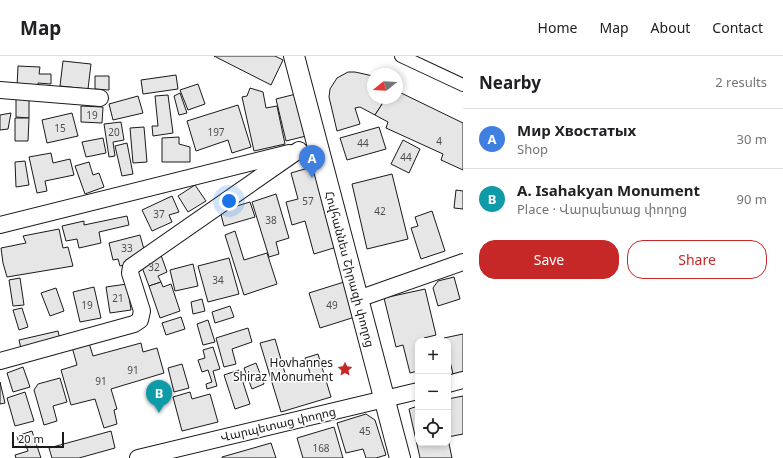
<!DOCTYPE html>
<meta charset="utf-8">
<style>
:root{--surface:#fff;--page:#f6f6f6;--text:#202124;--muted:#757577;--line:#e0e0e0;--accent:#c62828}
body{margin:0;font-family:"Noto Sans","Noto Sans Armenian",sans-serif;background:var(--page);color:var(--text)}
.controls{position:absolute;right:12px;bottom:12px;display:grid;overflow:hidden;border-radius:8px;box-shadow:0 2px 6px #0003}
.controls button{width:36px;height:36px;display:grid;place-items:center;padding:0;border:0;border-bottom:1px solid var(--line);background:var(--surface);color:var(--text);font:20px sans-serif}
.compass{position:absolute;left:367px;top:12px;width:36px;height:36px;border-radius:50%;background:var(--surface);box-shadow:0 2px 6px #0003;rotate:252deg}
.scale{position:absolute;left:12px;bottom:10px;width:52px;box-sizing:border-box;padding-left:4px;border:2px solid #1a1a1a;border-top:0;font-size:11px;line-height:14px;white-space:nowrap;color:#1a1a1a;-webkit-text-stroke:3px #fff;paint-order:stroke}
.you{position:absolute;left:229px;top:145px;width:14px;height:14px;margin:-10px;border:3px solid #fff;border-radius:50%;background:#1a73e8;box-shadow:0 0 0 6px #1a73e833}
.badge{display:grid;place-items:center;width:26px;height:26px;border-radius:50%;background:var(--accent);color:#fff;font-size:13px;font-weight:700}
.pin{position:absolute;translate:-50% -33px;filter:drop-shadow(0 1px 2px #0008)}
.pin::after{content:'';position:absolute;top:21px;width:14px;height:12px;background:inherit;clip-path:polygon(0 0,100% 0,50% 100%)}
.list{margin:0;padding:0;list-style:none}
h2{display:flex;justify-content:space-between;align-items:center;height:52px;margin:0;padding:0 16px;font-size:17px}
h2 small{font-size:13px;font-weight:400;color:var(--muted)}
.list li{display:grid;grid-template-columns:26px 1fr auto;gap:12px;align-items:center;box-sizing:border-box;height:60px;padding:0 16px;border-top:1px solid var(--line)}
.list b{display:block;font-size:15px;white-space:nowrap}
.list p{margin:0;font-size:13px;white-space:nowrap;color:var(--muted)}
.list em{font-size:13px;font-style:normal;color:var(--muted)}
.actions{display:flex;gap:8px;padding:12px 16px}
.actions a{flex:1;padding:9px 0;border:1px solid var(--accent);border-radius:16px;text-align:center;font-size:14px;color:var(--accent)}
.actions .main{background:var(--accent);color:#fff}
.icon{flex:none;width:22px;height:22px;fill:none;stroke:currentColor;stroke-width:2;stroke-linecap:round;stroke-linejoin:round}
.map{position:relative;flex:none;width:463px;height:402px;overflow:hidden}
header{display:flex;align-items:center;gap:24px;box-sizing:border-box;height:56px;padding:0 20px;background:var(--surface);border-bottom:1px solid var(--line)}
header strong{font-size:19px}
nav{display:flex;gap:22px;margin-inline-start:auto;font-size:14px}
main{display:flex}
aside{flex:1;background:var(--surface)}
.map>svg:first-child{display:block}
.building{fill:#e6e6e6;stroke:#1a1a1a}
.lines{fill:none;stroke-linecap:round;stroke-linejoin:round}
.pedestrian-casing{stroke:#1a1a1a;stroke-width:14}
.minor-casing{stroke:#1a1a1a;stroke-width:18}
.tertiary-casing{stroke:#1a1a1a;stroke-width:22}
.pedestrian{stroke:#fff;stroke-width:12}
.minor{stroke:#fff;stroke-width:16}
.tertiary{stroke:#fff;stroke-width:20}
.labels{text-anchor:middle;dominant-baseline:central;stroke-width:3;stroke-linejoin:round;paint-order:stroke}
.number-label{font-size:10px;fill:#4d4d4d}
.street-label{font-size:12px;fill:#1a1a1a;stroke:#fff}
.poi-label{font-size:12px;fill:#1a1a1a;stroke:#fff;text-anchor:end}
</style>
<header>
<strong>Map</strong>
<nav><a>Home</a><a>Map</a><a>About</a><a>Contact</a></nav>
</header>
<main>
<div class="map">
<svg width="463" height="402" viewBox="0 0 463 402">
<rect width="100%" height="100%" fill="#fff"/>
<g class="building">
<path d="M 214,0 L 275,0 L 283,4 L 271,29 Z"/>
<path d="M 63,5 L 91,8 L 88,33 L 60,30 Z"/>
<path d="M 18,10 L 40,11 L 39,18 L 51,18 L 51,28 L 38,27 L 38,32 L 17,31 Z"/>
<path d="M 348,16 L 355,16 L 373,20 L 373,42 L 386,42 L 375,59 L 360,51 L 355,52 L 360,68 L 337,75 L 329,41 L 330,33 L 337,22 Z"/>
<path d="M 176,19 L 178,33 L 143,38 L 141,24 Z"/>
<path d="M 95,20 L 109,20 L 109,34 L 95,33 Z"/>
<path d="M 198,28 L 205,48 L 188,54 L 180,34 Z"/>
<path d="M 250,32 L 263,36 L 266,52 L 277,50 L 285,88 L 254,95 L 242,41 L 247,40 Z"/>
<path d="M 397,35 L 463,67 L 463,114 L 441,104 L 443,98 L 386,72 L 388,66 L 375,59 L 386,42 L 397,42 Z"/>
<path d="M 180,37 L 187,57 L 179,59 L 174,40 Z"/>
<path d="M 296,38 L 306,80 L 286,85 L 276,43 Z"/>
<path d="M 16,39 L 29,39 L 29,62 L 16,61 Z"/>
<path d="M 168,39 L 173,77 L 153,80 L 152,70 L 158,70 L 155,40 Z"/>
<path d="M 138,40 L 143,57 L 113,64 L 109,48 Z"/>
<path d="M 238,49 L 251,91 L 232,97 L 228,84 L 196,95 L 187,65 Z"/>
<path d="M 81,50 L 103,51 L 102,67 L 81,66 Z"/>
<path d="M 11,57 L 8,73 L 0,74 L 0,59 Z"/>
<path d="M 72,57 L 78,80 L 47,87 L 42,64 Z"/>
<path d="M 15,62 L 29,62 L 28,85 L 15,85 Z"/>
<path d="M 121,66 L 124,84 L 113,86 L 115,100 L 109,101 L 104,68 Z"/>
<path d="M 144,71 L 147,106 L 133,107 L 130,72 Z"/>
<path d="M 379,71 L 386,93 L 347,104 L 340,82 Z"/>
<path d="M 179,81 L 179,88 L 190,91 L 190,106 L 162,106 L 162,82 Z"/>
<path d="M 103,82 L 106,97 L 86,101 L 82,86 Z"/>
<path d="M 403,84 L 420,93 L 409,117 L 391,108 Z"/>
<path d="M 127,87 L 133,118 L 122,120 L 115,90 Z"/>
<path d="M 51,97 L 53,107 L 70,103 L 74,119 L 45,125 L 47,135 L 37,137 L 29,101 Z"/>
<path d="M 25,105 L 29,129 L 16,131 L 15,106 Z"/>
<path d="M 89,106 L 93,119 L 99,117 L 104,131 L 85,138 L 75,110 Z"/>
<path d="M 315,110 L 337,191 L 314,198 L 305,165 L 292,169 L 286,146 L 298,143 L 291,117 Z"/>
<path d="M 392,118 L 408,183 L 367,193 L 352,128 Z"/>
<path d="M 195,129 L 206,145 L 188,156 L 178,140 Z"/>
<path d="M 456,134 L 463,135 L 463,153 L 454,152 Z"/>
<path d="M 276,138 L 289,182 L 276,186 L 279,198 L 269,201 L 252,146 Z"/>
<path d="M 172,140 L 179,156 L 169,159 L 172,166 L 152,175 L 142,154 Z"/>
<path d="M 250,146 L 255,161 L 224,170 L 220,155 Z"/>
<path d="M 432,155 L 445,195 L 421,203 L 411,172 L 418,170 L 415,161 Z"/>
<path d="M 127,160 L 129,169 L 99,176 L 101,187 L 79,192 L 77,183 L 66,185 L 62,170 L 84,165 L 84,169 Z"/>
<path d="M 59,173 L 63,192 L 68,191 L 73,210 L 7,221 L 3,207 L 1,192 L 26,187 L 23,180 Z"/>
<path d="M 235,175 L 244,204 L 267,197 L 277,228 L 244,239 L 225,179 Z"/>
<path d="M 140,179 L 145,197 L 131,201 L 133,207 L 120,210 L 118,203 L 113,204 L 109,187 Z"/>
<path d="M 161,199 L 167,216 L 158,220 L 161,226 L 149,230 L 140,206 Z"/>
<path d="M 229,202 L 239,238 L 208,246 L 198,210 Z"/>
<path d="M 193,208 L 198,230 L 175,235 L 170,214 Z"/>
<path d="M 454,221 L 460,243 L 438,250 L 433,232 L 438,225 Z"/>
<path d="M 20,222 L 24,249 L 13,250 L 9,224 Z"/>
<path d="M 161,226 L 163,231 L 171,228 L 180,255 L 160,262 L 149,230 Z"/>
<path d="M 344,226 L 355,261 L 320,272 L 309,237 Z"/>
<path d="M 127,228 L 131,254 L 110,257 L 106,231 Z"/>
<path d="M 94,231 L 101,262 L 80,266 L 73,236 Z"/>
<path d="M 56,232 L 64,255 L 50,260 L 41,237 Z"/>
<path d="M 425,233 L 436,279 L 424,282 L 425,285 L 418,285 L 418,315 L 410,317 L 403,289 L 396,291 L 384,242 Z"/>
<path d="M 202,243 L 205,255 L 193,258 L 191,246 Z"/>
<path d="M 230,250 L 234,261 L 215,267 L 212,256 Z"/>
<path d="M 22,252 L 28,271 L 19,274 L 13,254 Z"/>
<path d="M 181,261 L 185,273 L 166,279 L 162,267 Z"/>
<path d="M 208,264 L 215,286 L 203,289 L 197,268 Z"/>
<path d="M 248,272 L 252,286 L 232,293 L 236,308 L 224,311 L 216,282 Z"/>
<path d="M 58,275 L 60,284 L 21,293 L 19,284 Z"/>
<path d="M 463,278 L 463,316 L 453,318 L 448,297 L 448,285 L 445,285 L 444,282 Z"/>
<path d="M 275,283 L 287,324 L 310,317 L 305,302 L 318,298 L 331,341 L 281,356 L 260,287 Z"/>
<path d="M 89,287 L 93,300 L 141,287 L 143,296 L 157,292 L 164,317 L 111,333 L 117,353 L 114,354 L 117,368 L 104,372 L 95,343 L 71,349 L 61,314 L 77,309 L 72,291 Z"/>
<path d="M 213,291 L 220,313 L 213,315 L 217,330 L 207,333 L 206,328 L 212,326 L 208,314 L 202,316 L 198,304 L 205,302 L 203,294 Z"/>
<path d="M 256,307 L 264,328 L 252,333 L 244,312 Z"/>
<path d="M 182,308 L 189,332 L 174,336 L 168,312 Z"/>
<path d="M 23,311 L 30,331 L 13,336 L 7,317 Z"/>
<path d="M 239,314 L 250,348 L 235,353 L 224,319 Z"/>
<path d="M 60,322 L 67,346 L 53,350 L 57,365 L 44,369 L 34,334 L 38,328 Z"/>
<path d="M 0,326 L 5,347 L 0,348 Z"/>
<path d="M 25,336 L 34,365 L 15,370 L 7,342 Z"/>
<path d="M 190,336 L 192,343 L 210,338 L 218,366 L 182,375 L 173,341 Z"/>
<path d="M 463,340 L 463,378 L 448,381 L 448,343 Z"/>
<path d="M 418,350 L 418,387 L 448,387 L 448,383 L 452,402 L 420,402 L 409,353 Z"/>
<path d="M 366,358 L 375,364 L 386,399 L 376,402 L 366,402 L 363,393 L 346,397 L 337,367 Z"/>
<path d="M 334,371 L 343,402 L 303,402 L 297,382 Z"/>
<path d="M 32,375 L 41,402 L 16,402 L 15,399 L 28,395 L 24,385 L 19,387 L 17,380 Z"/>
<path d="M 111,375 L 115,392 L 79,402 L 52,402 L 49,392 Z"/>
<path d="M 271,387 L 276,402 L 222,402 L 222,401 Z"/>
</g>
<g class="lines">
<defs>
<path id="pedestrian" d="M 401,0 L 463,29"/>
<g id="minor">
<path d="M 0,34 L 100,42"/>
<path d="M 0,169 L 289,97"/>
<path d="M 358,243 L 463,206"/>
<path d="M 0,305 L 134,268 L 140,264 L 142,255 L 130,217 L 131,211 L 299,94"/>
<path d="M 448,328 L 463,324"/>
<path d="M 138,402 L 418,335"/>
</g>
<path id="tertiary" d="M 294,0 L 400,402"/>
</defs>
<use href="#pedestrian" class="pedestrian-casing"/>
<use href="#minor" class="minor-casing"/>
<use href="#tertiary" class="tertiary-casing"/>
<use href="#pedestrian" class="pedestrian"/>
<use href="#minor" class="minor"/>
<use href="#tertiary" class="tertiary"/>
</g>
<defs>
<symbol id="sight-bare" viewBox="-9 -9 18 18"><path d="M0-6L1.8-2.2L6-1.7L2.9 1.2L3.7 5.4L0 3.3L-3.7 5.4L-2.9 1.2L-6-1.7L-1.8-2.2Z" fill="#c62828" stroke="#fff" stroke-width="2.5" paint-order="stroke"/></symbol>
</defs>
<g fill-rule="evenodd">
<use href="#sight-bare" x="334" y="302" width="22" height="22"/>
</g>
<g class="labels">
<g class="number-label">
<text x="92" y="59">19</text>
<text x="60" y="72">15</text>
<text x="114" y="76">20</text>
<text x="216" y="76">197</text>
<text x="439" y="85">4</text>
<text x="363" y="87">44</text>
<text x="406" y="101">44</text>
<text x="308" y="145">57</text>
<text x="380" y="155">42</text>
<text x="159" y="158">37</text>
<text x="271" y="164">38</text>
<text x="127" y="192">33</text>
<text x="154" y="211">32</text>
<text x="218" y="224">34</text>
<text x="118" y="242">21</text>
<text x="87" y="249">19</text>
<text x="332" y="249">49</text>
<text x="133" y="314">91</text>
<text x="101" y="325">91</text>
<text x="365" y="375">45</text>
<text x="321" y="392">168</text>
</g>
<g class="street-label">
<text transform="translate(350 213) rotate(75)">Հովհաննես Շիրազի փողոց</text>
<text transform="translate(278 368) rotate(-13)">Վարպետաց փողոց</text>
</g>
<g class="poi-label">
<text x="333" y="306">Hovhannes<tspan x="333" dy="14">Shiraz Monument</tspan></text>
</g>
</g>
</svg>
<div class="controls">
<button>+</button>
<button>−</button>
<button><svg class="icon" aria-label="locate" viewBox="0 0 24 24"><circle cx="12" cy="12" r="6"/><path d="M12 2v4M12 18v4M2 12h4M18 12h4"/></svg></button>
</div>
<svg class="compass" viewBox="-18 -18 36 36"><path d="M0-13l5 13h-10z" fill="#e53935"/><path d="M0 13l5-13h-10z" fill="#757577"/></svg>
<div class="scale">20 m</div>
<div class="you"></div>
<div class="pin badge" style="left:312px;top:122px;background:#3f7fe0">A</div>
<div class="pin badge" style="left:159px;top:357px;background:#0f9aa8">B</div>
</div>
<aside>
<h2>Nearby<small>2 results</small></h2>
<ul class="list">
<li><span class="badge" style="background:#3f7fe0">A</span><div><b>Мир Хвостатых</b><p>Shop</p></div><em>30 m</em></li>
<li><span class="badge" style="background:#0f9aa8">B</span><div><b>A. Isahakyan Monument</b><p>Place · Վարպետաց փողոց</p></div><em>90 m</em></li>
</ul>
<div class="actions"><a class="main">Save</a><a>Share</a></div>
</aside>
</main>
